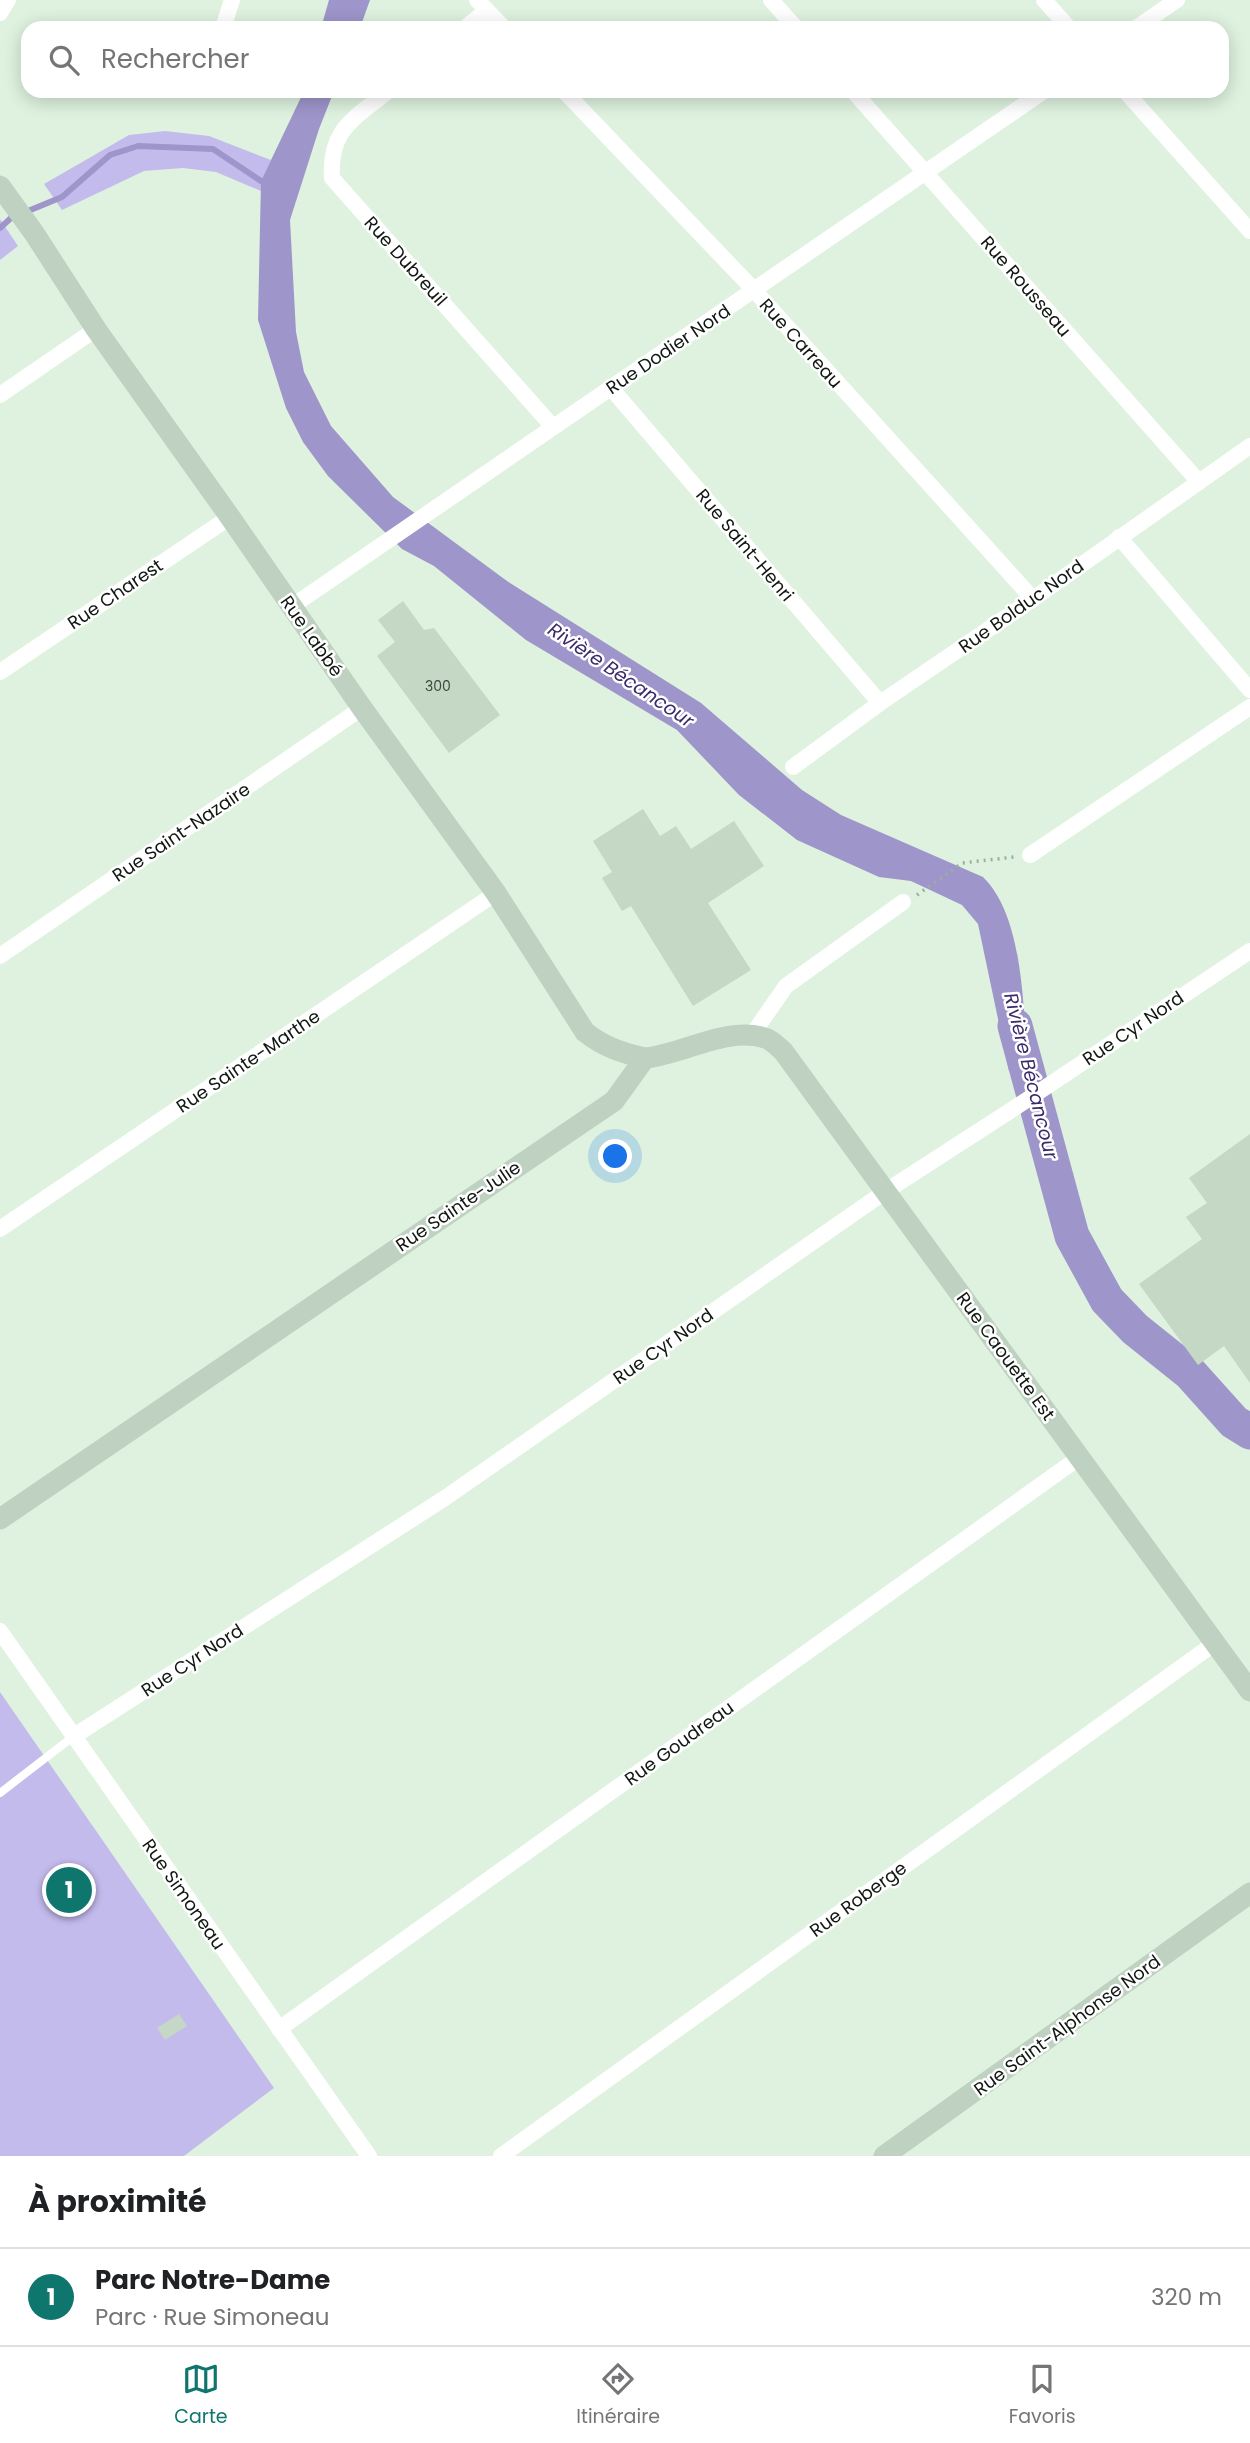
<!DOCTYPE html>
<html lang="fr">
<meta charset="utf-8">
<style>
:root{--surface:#fff;--page:#f6f6f6;--text:#202124;--muted:#757577;--line:#e0e0e0;--accent:#0f766e}
body{margin:0;font-family:Poppins,sans-serif;background:var(--page);color:var(--text)}
.you{position:absolute;left:616px;top:1157px;width:24px;height:24px;margin:-18px;border:5px solid #fff;border-radius:50%;background:#1a73e8;box-shadow:0 0 0 10px #1a73e833}
.badge{display:grid;place-items:center;width:46px;height:46px;border-radius:50%;background:var(--accent);color:#fff;font-size:23px;font-weight:700}
.pin{position:absolute;translate:-50% -50%;border:4px solid #fff;box-shadow:0 2px 7px #0006}
.list{margin:0;padding:0;list-style:none}
h2{display:flex;justify-content:space-between;align-items:center;height:91px;margin:0;padding:0 28px;font-size:30px}
h2 small{font-size:23px;font-weight:400;color:var(--muted)}
.list li{display:grid;grid-template-columns:46px 1fr auto;gap:21px;align-items:center;box-sizing:border-box;height:98px;padding:0 28px;border-top:2px solid var(--line)}
.list b{display:block;font-size:26px;white-space:nowrap}
.list p{margin:0;font-size:23px;white-space:nowrap;color:var(--muted)}
.list em{font-size:23px;font-style:normal;color:var(--muted)}
.icon{flex:none;width:38px;height:38px;fill:none;stroke:currentColor;stroke-width:2;stroke-linecap:round;stroke-linejoin:round}
.map{position:relative;flex:none;width:1250px;height:2156px;overflow:hidden}
.search{position:absolute;background:var(--surface);box-shadow:0 4px 18px #0003;left:21px;right:21px;top:21px;height:77px;display:flex;align-items:center;gap:18px;box-sizing:border-box;padding:0 24px;border-radius:21px;color:var(--muted);font-size:26px}
.sheet{height:189px;background:var(--surface)}
nav{display:flex;justify-content:space-around;align-items:center;box-sizing:border-box;height:98px;border-top:2px solid var(--line);background:var(--surface);font-size:19px;color:var(--muted)}
nav a{display:grid;justify-items:center;gap:4px}
nav .on{color:var(--accent)}
.map>svg:first-child{display:block}
.green{fill:#c4bbed}
.water{fill:#9e95ca}
.lines{fill:none;stroke-linecap:round;stroke-linejoin:round}
.stream{stroke:#9e95ca;stroke-width:6}
.river{stroke:#9e95ca;stroke-width:35}
.building{fill:#c5d7c5}
.path{stroke:#9eae9f;stroke-width:3.5;stroke-dasharray:2 5;stroke-linecap:butt}
.lane{stroke:#fff;stroke-width:8}
.street{stroke:#fff;stroke-width:16}
.secondary{stroke:#bfd1c1;stroke-width:21}
.labels{text-anchor:middle;dominant-baseline:central;stroke-width:5;stroke-linejoin:round;paint-order:stroke}
.number-label{font-size:14px;fill:#3d473e}
.street-label{font-size:18px;fill:#101711;stroke:#fff}
.water-label{font-size:19px;font-style:italic;fill:#3c2a6b;stroke:#fff}
</style>
<div class="map">
<svg width="1250" height="2156" viewBox="0 0 1250 2156">
<rect width="100%" height="100%" fill="#def2df"/>
<g class="green">
<path d="M 165,131 L 209,136 L 271,160 L 261,181 L 261,191 L 216,172 L 183,168 L 144,171 L 62,210 L 44,184 L 129,135 Z"/>
<path d="M 0,219 L 18,246 L 0,260 Z"/>
<path d="M 0,1692 L 274,2088 L 184,2156 L 0,2156 Z"/>
</g>
<g class="water">
<path d="M 329,0 L 370,0 L 360,28 L 321,28 Z"/>
<path d="M 304,91 L 334,91 L 319,129 L 290,220 L 296,332 L 304,372 L 331,426 L 393,497 L 507,581 L 701,703 L 802,790 L 841,815 L 983,877 C 1025,918 1023,1013 1028,1069 L 1009,1071 L 978,924 L 962,905 L 911,881 L 879,877 L 797,840 L 739,795 L 677,730 L 526,640 L 434,566 L 402,549 L 328,476 L 303,442 L 286,408 L 258,320 L 261,181 Z"/>
</g>
<g class="lines">
<path class="stream" d="M 0,228 L 11,218 L 62,197 L 110,155 L 138,146 L 213,149 L 261,181 L 267,181"/>
<path class="river" d="M 1015,1026 L 1072,1236 L 1107,1300 L 1135,1329 L 1190,1373 L 1234,1422 L 1250,1432"/>
</g>
<g class="building">
<path d="M 403,601 L 424,630 L 434,628 L 500,715 L 449,753 L 377,656 L 395,642 L 378,620 Z"/>
<path d="M 643,809 L 660,836 L 676,826 L 691,849 L 734,821 L 764,866 L 708,903 L 751,970 L 693,1006 L 631,906 L 622,911 L 602,878 L 612,872 L 593,841 Z"/>
<path d="M 1250,1134 L 1250,1383 L 1224,1346 L 1198,1365 L 1139,1284 L 1202,1239 L 1186,1217 L 1207,1203 L 1189,1178 Z"/>
<path d="M 179,2014 L 187,2026 L 165,2040 L 157,2028 Z"/>
</g>
<g class="lines">
<path class="path" d="M 917,895 L 962,863 L 1014,857"/>
<path class="lane" d="M 0,1793 L 74,1736"/>
<g class="street">
<path d="M 477,0 L 504,28"/>
<path d="M 771,0 L 796,28"/>
<path d="M 1044,0 L 1069,28"/>
<path d="M 0,13 L 8,0"/>
<path d="M 223,28 L 232,0"/>
<path d="M 465,28 L 487,10"/>
<path d="M 1136,28 L 1177,0"/>
<path d="M 388,91 C 354,119 329,129 332,178 L 553,427"/>
<path d="M 564,91 L 754,290 L 1033,599"/>
<path d="M 853,91 L 1199,482"/>
<path d="M 1125,91 L 1250,231"/>
<path d="M 611,388 L 880,703"/>
<path d="M 0,395 L 96,329"/>
<path d="M 1119,537 L 1250,690"/>
<path d="M 291,607 L 1044,91"/>
<path d="M 0,672 L 230,517"/>
<path d="M 793,767 L 880,703 L 1033,599 L 1250,446"/>
<path d="M 1030,855 L 1250,707"/>
<path d="M 0,956 L 362,708"/>
<path d="M 752,1035 L 786,986 L 903,902"/>
<path d="M 0,1229 L 496,893"/>
<path d="M 0,1631 L 369,2156"/>
<path d="M 74,1736 L 445,1498 L 886,1191 L 1013,1109 L 1250,951"/>
<path d="M 279,2029 L 1080,1457"/>
<path d="M 501,2156 L 1215,1643"/>
</g>
<g class="secondary">
<path d="M 0,186 L 34,233 L 96,329 L 230,517 L 362,708 L 496,893 L 585,1032 C 604,1047 622,1053 645,1058"/>
<path d="M 0,1519 L 614,1101 L 645,1058 C 684,1054 726,1026 765,1038 C 772,1040 777,1046 783,1051 L 1250,1691"/>
<path d="M 884,2156 L 1250,1893"/>
</g>
</g>
<g class="labels">
<g class="number-label">
<text x="438" y="686">300</text>
</g>
<g class="street-label">
<text transform="translate(406 261) rotate(48)">Rue Dubreuil</text>
<text transform="translate(1026 286) rotate(49)">Rue Rousseau</text>
<text transform="translate(801 343) rotate(48)">Rue Carreau</text>
<text transform="translate(668 349) rotate(-34)">Rue Dodier Nord</text>
<text transform="translate(745 545) rotate(50)">Rue Saint-Henri</text>
<text transform="translate(115 594) rotate(-34)">Rue Charest</text>
<text transform="translate(1021 606) rotate(-35)">Rue Bolduc Nord</text>
<text transform="translate(312 636) rotate(55)">Rue Labbé</text>
<text transform="translate(181 832) rotate(-34)">Rue Saint-Nazaire</text>
<text transform="translate(1133 1028) rotate(-34)">Rue Cyr Nord</text>
<text transform="translate(248 1061) rotate(-34)">Rue Sainte-Marthe</text>
<text transform="translate(458 1206) rotate(-34)">Rue Sainte-Julie</text>
<text transform="translate(663 1346) rotate(-35)">Rue Cyr Nord</text>
<text transform="translate(1006 1356) rotate(54)">Rue Caouette Est</text>
<text transform="translate(192 1660) rotate(-33)">Rue Cyr Nord</text>
<text transform="translate(679 1743) rotate(-36)">Rue Goudreau</text>
<text transform="translate(184 1894) rotate(55)">Rue Simoneau</text>
<text transform="translate(858 1899) rotate(-36)">Rue Roberge</text>
<text transform="translate(1067 2025) rotate(-36)">Rue Saint-Alphonse Nord</text>
</g>
<g class="water-label">
<text transform="translate(621 675) rotate(34)">Rivière Bécancour</text>
<text transform="translate(1031 1076) rotate(76)">Rivière Bécancour</text>
</g>
</g>
</svg>
<div class="you"></div>
<div class="pin badge" style="left:69px;top:1890px">1</div>
<div class="search"><svg class="icon" aria-label="search" viewBox="0 0 24 24"><circle cx="10" cy="10" r="6"/><path d="M15 15l6 6"/></svg>Rechercher</div>
</div>
<section class="sheet">
<h2>À proximité<small></small></h2>
<ul class="list">
<li><span class="badge">1</span><div><b>Parc Notre-Dame</b><p>Parc · Rue Simoneau</p></div><em>320 m</em></li>
</ul>
</section>
<nav>
<a class="on"><svg class="icon" aria-label="map" viewBox="0 0 24 24"><path d="M3 6l6-2 6 2 6-2v14l-6 2-6-2-6 2zM9 4v14M15 6v14"/></svg>Carte</a>
<a><svg class="icon" aria-label="directions" viewBox="0 0 24 24"><path d="M12 3l9 9-9 9-9-9zM9 14v-3h6M13 9l2 2-2 2"/></svg>Itinéraire</a>
<a><svg class="icon" aria-label="saved" viewBox="0 0 24 24"><path d="M7 4h10v16l-5-4-5 4z"/></svg>Favoris</a>
</nav>
